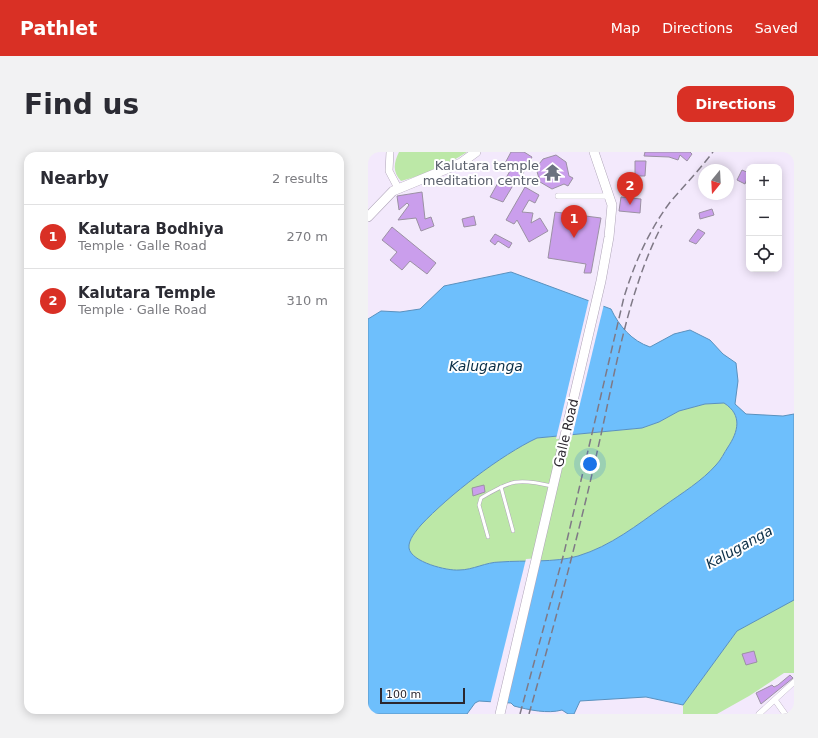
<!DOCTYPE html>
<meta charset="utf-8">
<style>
:root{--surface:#fff;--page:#f2f2f3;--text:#2b2b33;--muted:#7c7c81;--line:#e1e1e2;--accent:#d93025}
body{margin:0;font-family:"DejaVu Sans",sans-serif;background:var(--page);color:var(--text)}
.controls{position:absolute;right:12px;top:12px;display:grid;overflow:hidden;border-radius:8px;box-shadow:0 2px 10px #0003}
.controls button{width:36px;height:36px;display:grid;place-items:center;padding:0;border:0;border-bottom:1px solid var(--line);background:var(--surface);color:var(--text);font:20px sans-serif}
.compass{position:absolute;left:330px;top:12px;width:36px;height:36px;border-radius:50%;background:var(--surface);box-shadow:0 2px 10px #0003;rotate:198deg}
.scale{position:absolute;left:12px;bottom:10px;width:85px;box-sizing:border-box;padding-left:4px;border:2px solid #2b272f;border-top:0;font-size:11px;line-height:14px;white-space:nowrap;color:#2b272f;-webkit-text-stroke:3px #fff;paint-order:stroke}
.you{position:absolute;left:222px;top:312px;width:14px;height:14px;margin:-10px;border:3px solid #fff;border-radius:50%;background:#1a73e8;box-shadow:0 0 0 6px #1a73e833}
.badge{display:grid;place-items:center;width:26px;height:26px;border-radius:50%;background:var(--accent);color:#fff;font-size:13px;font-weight:700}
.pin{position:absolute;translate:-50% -33px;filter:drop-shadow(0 1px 2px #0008)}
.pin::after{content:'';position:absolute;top:21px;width:14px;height:12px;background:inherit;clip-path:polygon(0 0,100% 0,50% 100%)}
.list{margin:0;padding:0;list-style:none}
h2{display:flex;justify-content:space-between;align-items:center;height:52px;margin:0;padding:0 16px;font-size:17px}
h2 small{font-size:13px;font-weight:400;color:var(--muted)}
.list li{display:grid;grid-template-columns:26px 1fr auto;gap:12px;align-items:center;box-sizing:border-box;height:64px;padding:0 16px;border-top:1px solid var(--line)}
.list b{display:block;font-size:15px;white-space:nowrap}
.list p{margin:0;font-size:13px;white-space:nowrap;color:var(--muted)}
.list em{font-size:13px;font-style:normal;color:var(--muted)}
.icon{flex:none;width:22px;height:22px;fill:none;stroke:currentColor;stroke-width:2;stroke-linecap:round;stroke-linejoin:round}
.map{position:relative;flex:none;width:426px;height:562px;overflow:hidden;border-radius:12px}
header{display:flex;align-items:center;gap:24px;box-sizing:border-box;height:56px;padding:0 20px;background:var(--accent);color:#fff}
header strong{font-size:19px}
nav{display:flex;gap:22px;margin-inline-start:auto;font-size:14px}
.intro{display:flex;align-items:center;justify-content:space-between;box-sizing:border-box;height:96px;padding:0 24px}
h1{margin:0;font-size:28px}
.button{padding:10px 18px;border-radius:12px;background:var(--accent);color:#fff;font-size:14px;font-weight:700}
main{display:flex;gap:24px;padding:0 24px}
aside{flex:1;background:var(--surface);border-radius:12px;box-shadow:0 2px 10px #0003}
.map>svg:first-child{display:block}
.green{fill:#bce8a7}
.water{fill:#6ebffc;stroke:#5a91be;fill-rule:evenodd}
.pier{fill:#f3e9fc}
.building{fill:#ca9eec;stroke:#9b91a3}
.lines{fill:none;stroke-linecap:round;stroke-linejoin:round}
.service-casing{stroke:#afa5b8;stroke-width:4}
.minor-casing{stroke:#afa5b8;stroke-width:6}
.tertiary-casing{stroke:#afa5b8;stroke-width:8}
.primary-casing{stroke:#afa5b8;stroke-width:10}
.trunk-casing{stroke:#afa5b8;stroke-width:10}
.service{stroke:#fff;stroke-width:3}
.minor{stroke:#fff;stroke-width:5.5}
.tertiary{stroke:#fff;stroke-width:7}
.primary{stroke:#fff;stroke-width:9}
.trunk{stroke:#fff;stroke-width:9}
.rail{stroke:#7f7986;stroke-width:1.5;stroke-dasharray:8 4;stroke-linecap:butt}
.labels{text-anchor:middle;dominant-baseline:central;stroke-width:4;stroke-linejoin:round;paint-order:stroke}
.worship-label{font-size:13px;fill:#5b616d;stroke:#fff;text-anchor:end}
.street-label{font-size:13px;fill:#2b272f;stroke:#fff}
.water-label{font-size:14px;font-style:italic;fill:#0a2e46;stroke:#fff}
</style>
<header>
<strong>Pathlet</strong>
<nav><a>Map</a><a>Directions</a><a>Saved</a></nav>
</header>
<div class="intro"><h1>Find us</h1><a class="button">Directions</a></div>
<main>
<aside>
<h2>Nearby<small>2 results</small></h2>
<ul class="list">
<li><span class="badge">1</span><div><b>Kalutara Bodhiya</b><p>Temple · Galle Road</p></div><em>270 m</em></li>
<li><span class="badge">2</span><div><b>Kalutara Temple</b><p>Temple · Galle Road</p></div><em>310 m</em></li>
</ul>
</aside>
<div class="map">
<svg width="426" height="562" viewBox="0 0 426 562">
<rect width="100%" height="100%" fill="#f3e9fc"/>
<g class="green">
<path d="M 31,0 L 99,0 C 79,13 56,23 33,29 C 24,20 26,10 31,0 Z"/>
<path d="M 356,251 C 375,263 370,280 360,295 C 356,301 353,308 348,313 C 334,329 314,341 296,354 C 269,373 243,394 210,404 C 186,411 157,408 132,410 C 118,410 105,418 91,418 C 79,419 43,410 41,396 C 40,388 48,379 53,373 C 81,343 133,303 169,286 L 274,276 L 291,270 L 311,259 L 337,252 Z"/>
<path d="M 426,446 L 426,521 L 416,521 L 381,544 L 349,562 L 315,562 L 315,553 L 369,479 Z"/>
</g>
<path class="water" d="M 143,120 L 243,157 C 251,174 264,189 282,195 L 306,182 L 322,178 L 342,188 L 355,202 L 368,211 L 370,229 L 367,252 L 378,262 L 415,264 L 426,262 L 426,448 L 369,479 L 315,553 L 278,545 L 212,549 L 206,562 L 200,562 L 194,558 C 180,562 161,558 146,554 L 143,551 L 111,549 L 107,551 L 99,562 L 0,562 L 0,167 L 13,159 L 32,160 L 52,157 L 76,134 ZM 356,251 C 375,263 370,280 360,295 C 356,301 353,308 348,313 C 334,329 314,341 296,354 C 269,373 243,394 210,404 C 186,411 157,408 132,410 C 118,410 105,418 91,418 C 79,419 43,410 41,396 C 40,388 48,379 53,373 C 81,343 133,303 169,286 L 274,276 L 291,270 L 311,259 L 337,252 Z"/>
<g class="pier">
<path d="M 221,147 L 236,152 L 204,285 L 188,287 Z"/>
<path d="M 173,406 L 136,553 L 122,553 L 158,407 Z"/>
</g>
<g class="building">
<path d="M 143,0 L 156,0 L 164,5 L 152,27 L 150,25 L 135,50 L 122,45 L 131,29 L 135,31 L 142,19 L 135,15 Z"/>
<path d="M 277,0 L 322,0 L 324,2 L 319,9 L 312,3 L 310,8 L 301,5 L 276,4 Z"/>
<path d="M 188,3 L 198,10 L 201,24 L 205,26 L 200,34 L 196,32 L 184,37 L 172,30 L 168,16 L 175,7 Z"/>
<path d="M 267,9 L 278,9 L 277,24 L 267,24 Z"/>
<path d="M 374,18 L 381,21 L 377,32 L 369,28 Z"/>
<path d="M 157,35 L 171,43 L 167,51 L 161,48 L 154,60 L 165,61 L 163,71 L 172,66 L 180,79 L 161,90 L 149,68 L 146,72 L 138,68 Z"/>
<path d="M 54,40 L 57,67 L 63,65 L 66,74 L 53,79 L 48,66 L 30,68 L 41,53 L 39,51 L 31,58 L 29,44 Z"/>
<path d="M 253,45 L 273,47 L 272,61 L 251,59 Z"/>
<path d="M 344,57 L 346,63 L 332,67 L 331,61 Z"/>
<path d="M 187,60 L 233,66 L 223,121 L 216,121 L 218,112 L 180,106 Z"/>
<path d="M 106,64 L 108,73 L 96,75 L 94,67 Z"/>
<path d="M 24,75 L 68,111 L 59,122 L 42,109 L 34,118 L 22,108 L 29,100 L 14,88 Z"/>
<path d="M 330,77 L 337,81 L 328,92 L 321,89 Z"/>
<path d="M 127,82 L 144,91 L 141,96 L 130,89 L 127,93 L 122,89 Z"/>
<path d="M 116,333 L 117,340 L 105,344 L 104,336 Z"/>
<path d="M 386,499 L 389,510 L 378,513 L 374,502 Z"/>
<path d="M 422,523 L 425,526 L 393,552 L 388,541 L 404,533 L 406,535 L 410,533 Z"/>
</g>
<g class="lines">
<defs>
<g id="service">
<path d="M 133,335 L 145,379"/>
<path d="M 120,385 L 111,353 L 113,346 C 143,328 150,326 184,334"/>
</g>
<g id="minor">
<path d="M 190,44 L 241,44"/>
<path d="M 407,548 L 417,562"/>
<path d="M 391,562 L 426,530"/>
</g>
<path id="tertiary" d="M 22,0 L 21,19 L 30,36"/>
<path id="primary" d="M 0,65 L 25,39 L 93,11 L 108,0"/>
<path id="trunk" d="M 132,562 L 233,129 L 241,85 L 244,53 L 226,0"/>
</defs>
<use href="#service" class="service-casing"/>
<use href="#minor" class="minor-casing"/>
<use href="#tertiary" class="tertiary-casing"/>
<use href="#primary" class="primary-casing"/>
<use href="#trunk" class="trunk-casing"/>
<use href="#service" class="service"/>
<use href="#minor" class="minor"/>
<use href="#tertiary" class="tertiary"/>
<use href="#primary" class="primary"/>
<use href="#trunk" class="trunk"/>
<g class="rail">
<path d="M 152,562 L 196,401 L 256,145 C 267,110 281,78 303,49 C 317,33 332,17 345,0"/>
<path d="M 161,562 C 186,474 210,385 230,296 C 247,222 259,141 294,73"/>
</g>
</g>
<defs>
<symbol id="temple-bare" viewBox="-9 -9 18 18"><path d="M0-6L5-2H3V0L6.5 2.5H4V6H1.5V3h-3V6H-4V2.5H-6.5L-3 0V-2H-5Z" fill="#6b7280" stroke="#fff" stroke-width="2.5" paint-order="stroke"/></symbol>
</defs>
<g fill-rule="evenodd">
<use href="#temple-bare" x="172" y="8" width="25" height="25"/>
</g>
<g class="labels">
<g class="worship-label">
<text x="171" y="13">Kalutara temple<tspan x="171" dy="15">meditation centre</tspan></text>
</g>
<g class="street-label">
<text transform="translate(198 281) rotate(-77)">Galle Road</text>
</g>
<g class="water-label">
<text x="118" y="214">Kaluganga</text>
<text transform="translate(371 395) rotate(-29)">Kaluganga</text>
</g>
</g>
</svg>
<div class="controls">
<button>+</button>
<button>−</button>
<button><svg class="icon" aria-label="locate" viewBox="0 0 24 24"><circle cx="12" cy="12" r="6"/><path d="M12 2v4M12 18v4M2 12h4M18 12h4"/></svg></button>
</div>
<svg class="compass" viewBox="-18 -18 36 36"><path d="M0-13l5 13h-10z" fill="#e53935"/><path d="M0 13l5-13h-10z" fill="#7c7c81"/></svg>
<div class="scale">100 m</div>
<div class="you"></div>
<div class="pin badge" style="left:206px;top:86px">1</div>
<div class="pin badge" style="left:262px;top:53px">2</div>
</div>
</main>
